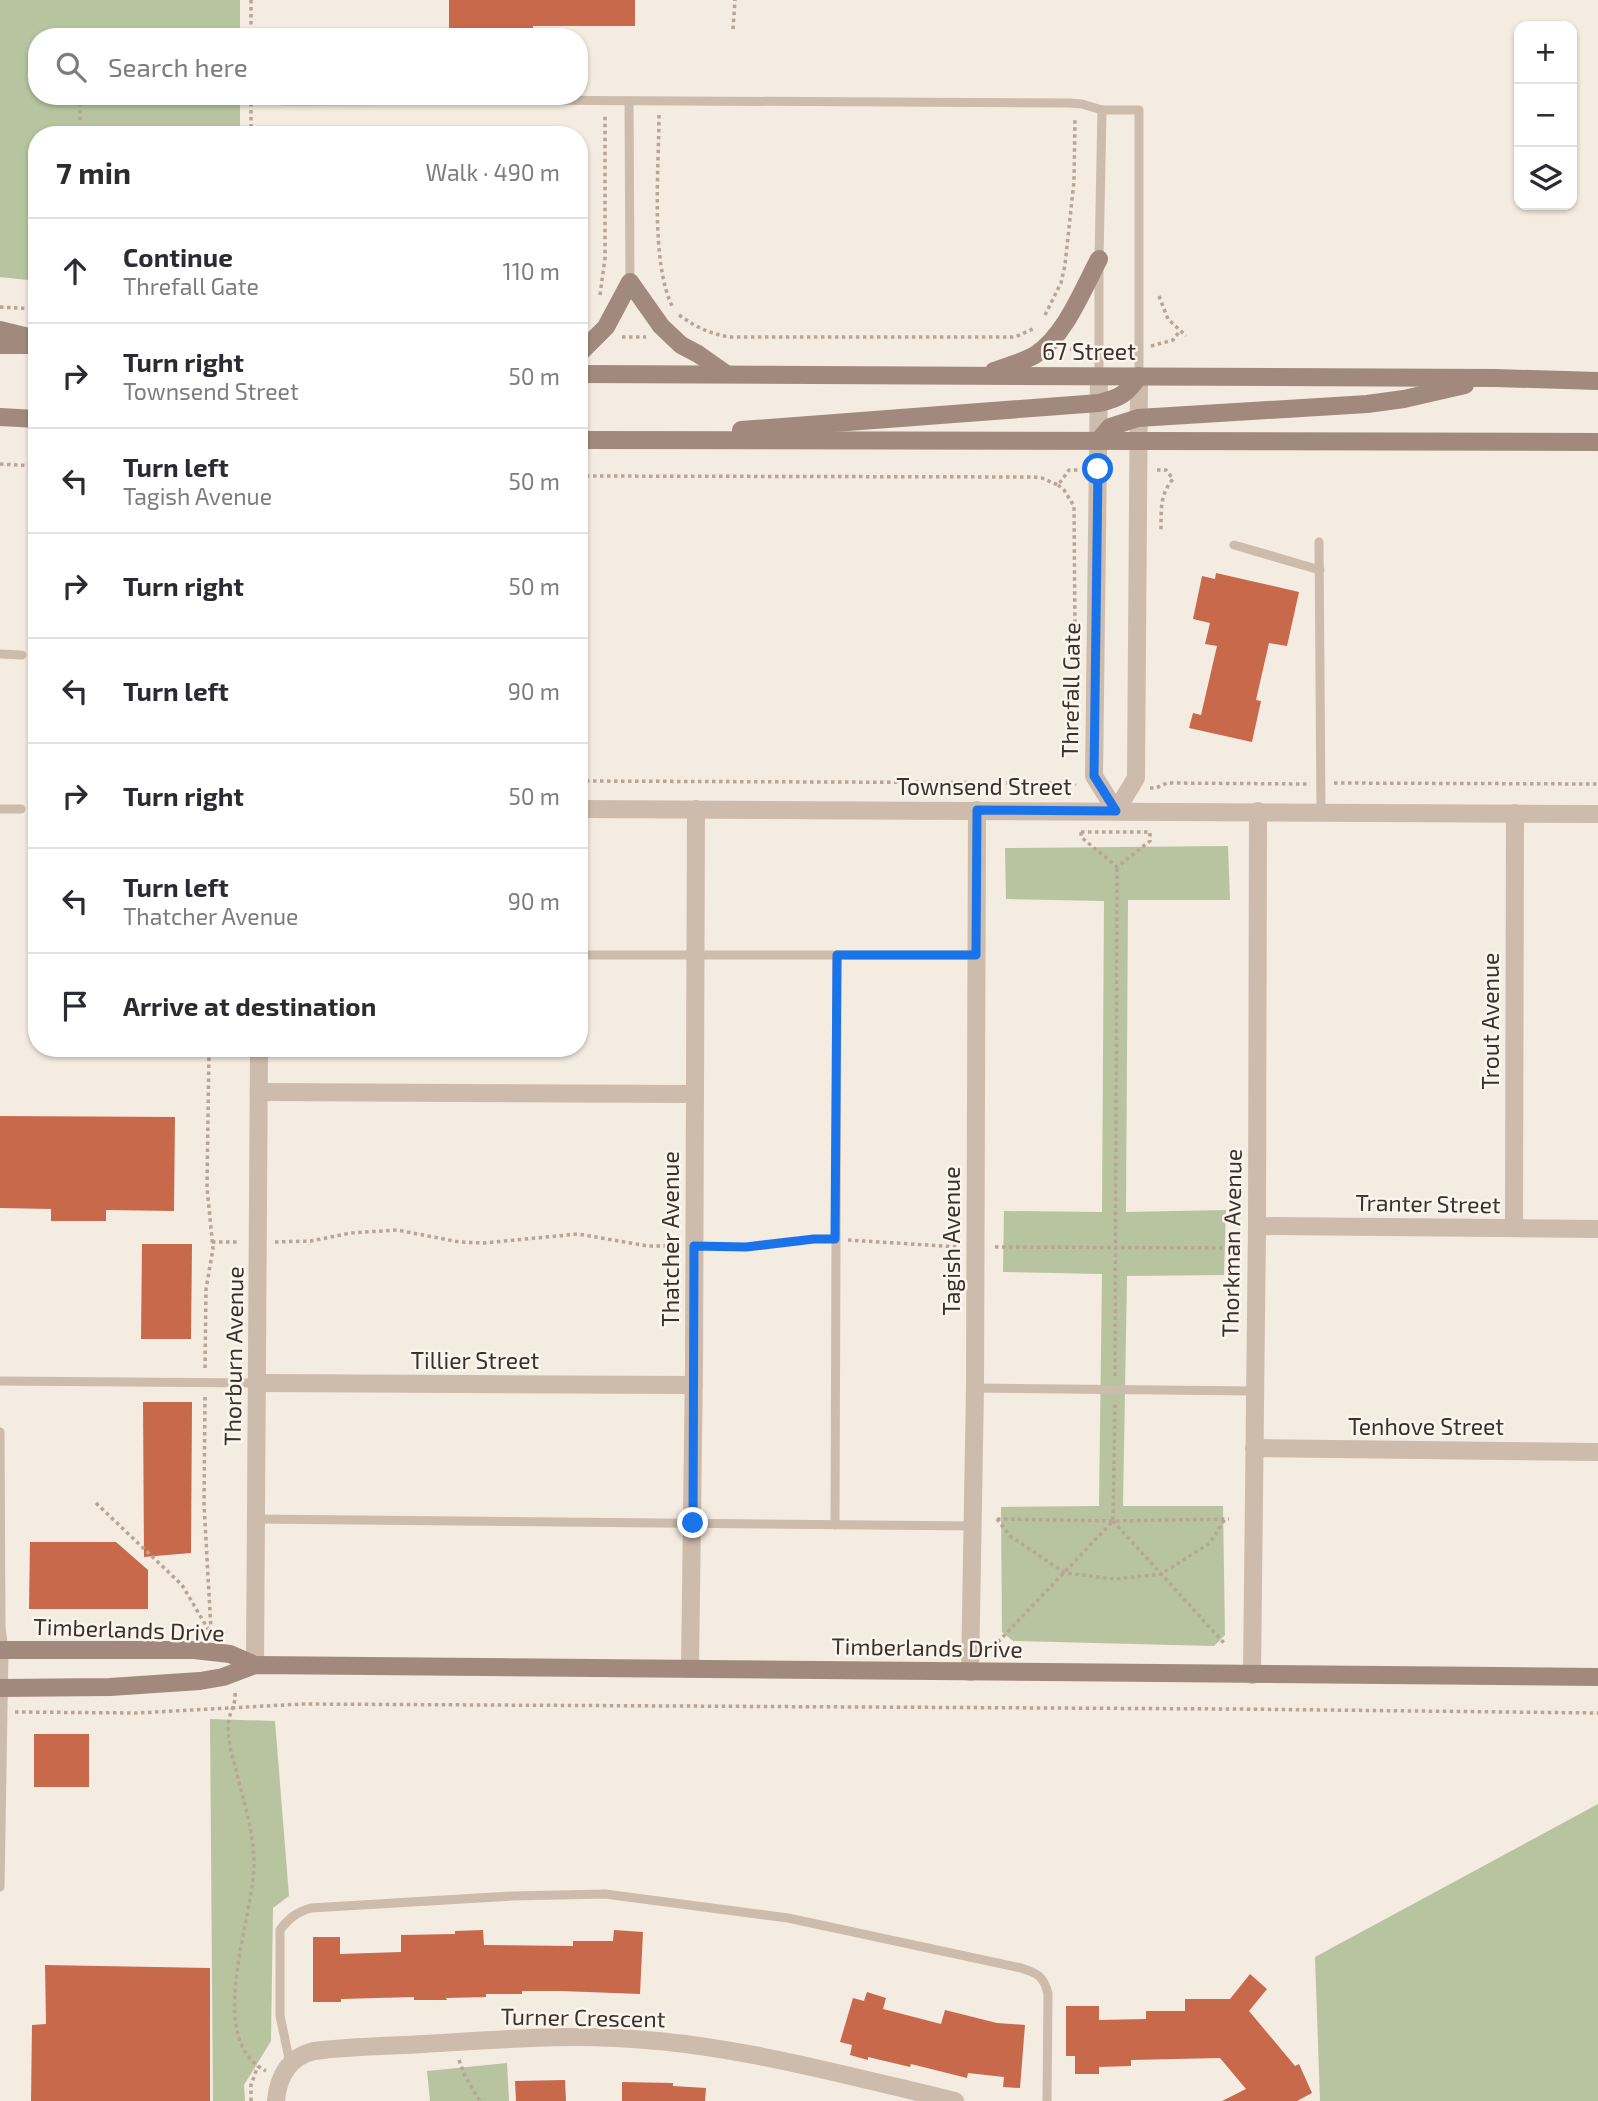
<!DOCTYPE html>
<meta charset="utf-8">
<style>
:root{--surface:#fff;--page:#f7f7f7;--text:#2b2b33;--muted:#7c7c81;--line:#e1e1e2}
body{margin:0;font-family:"Exo 2",sans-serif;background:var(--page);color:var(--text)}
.controls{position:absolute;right:21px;top:21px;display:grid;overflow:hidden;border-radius:14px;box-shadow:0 2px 5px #0004}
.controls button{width:63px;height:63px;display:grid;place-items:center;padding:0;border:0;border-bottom:2px solid var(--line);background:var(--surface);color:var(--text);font:35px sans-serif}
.stop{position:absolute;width:21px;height:21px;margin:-16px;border:5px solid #1a73e8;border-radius:50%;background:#fff}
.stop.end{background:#1a73e8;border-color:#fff;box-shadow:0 2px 7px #0008}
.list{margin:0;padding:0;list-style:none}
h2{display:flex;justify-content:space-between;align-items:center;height:91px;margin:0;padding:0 28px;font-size:30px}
h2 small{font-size:23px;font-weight:400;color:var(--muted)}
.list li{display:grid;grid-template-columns:46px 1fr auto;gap:21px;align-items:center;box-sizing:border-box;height:105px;padding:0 28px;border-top:2px solid var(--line)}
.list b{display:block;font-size:26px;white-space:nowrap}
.list p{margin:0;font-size:23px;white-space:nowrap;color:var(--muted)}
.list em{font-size:23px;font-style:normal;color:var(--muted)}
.icon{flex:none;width:38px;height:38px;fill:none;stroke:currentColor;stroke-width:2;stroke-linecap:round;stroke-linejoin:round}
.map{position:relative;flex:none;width:1598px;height:2101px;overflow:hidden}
.search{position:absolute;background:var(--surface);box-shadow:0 2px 5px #0004;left:28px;top:28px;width:560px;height:77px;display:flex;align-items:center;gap:18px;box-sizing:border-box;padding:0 24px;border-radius:28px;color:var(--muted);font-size:26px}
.panel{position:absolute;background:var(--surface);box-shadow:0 2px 5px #0004;left:28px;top:126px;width:560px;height:931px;border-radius:28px}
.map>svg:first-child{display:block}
.green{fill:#b8c4a0}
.building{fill:#c8694b}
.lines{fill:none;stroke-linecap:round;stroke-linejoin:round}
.path{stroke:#b9a596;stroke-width:3.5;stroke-dasharray:3.5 3.5;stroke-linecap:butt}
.lane{stroke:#cdbbac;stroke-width:9}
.street{stroke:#cdbbac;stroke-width:18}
.secondary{stroke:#a18a7d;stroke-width:18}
.route{stroke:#1a73e8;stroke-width:9}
.labels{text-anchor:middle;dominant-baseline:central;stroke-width:5;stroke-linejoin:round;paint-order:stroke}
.street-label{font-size:23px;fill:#3b302b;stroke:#fbf5ee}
</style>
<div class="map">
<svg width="1598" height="2101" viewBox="0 0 1598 2101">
<rect width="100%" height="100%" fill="#f4ebe1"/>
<g class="green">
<path d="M 0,0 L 240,0 L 240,37 L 37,37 L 37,96 L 240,96 L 240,135 L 37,135 L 37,281 L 0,277 Z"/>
<path d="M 1228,846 L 1230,900 L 1128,900 L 1126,1212 L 1226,1210 L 1224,1275 L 1127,1276 L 1123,1506 L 1223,1506 L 1225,1635 L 1214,1646 L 1013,1641 L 1002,1632 L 1001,1507 L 1099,1506 L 1102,1274 L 1003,1272 L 1004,1211 L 1102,1212 L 1104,901 L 1006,899 L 1005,848 Z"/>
<path d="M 210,1719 L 275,1721 L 289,1896 L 273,1908 L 271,2041 L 244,2085 L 245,2101 L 213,2101 Z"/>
<path d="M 1598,1804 L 1598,2101 L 1320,2101 L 1315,1957 Z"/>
<path d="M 507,2063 L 509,2101 L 430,2101 L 427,2071 Z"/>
</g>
<g class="building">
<path d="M 449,0 L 635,0 L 635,26 L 533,26 L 533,37 L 449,37 Z"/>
<path d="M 1216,573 L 1299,592 L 1287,646 L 1269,643 L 1256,700 L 1261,701 L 1252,742 L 1189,728 L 1193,713 L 1201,715 L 1217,646 L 1205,644 L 1210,623 L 1193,619 L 1202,576 L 1215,579 Z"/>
<path d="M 0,1116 L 175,1117 L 174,1211 L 106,1210 L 106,1221 L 51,1221 L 51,1209 L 0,1208 Z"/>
<path d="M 142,1244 L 192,1244 L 191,1339 L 141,1339 Z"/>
<path d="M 143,1402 L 192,1402 L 191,1553 L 144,1557 Z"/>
<path d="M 30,1542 L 116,1542 L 148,1570 L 148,1609 L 29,1609 Z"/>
<rect x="34" y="1734" width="55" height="53"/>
<path d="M 483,1930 L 484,1945 L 573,1946 L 573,1941 L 613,1941 L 614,1930 L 643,1932 L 640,1994 L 561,1991 L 522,1991 L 522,1994 L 486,1994 L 486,1997 L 446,1998 L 447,2000 L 414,2000 L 414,1997 L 341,1999 L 341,2002 L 313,2002 L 313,1937 L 340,1937 L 340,1954 L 401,1952 L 401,1935 L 455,1934 L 455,1931 Z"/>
<path d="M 45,1965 L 210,1968 L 210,2101 L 31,2101 L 32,2025 L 46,2024 Z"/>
<path d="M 1250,1974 L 1267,1989 L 1249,2011 L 1295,2066 L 1299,2064 L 1312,2093 L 1297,2101 L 1222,2101 L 1246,2089 L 1220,2058 L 1131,2060 L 1131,2066 L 1099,2067 L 1099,2074 L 1075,2074 L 1075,2056 L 1066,2056 L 1066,2006 L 1099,2006 L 1099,2020 L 1146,2019 L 1146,2011 L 1185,2011 L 1185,1999 L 1230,1999 Z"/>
<path d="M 867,1992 L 886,1998 L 883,2009 L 941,2024 L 945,2010 L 997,2023 L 1025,2025 L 1020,2088 L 1003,2087 L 1004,2077 L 968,2073 L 967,2078 L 911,2064 L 910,2067 L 868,2057 L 868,2060 L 850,2055 L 852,2045 L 840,2042 L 853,1998 L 864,2001 Z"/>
<path d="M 565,2080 L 566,2101 L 516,2101 L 515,2081 Z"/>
<path d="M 622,2082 L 673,2083 L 673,2086 L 706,2088 L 705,2101 L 622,2101 Z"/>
</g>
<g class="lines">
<g class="path">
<path d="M 251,0 L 251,37"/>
<path d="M 733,29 L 735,0"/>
<path d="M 80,96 L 80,120"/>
<path d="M 251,96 L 251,135"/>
<path d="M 659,115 C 659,167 650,263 673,308"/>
<path d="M 600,295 L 605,258 L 605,114"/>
<path d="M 1159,296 L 1168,319 L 1186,336"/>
<path d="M 0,307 L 37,309"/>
<path d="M 679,315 C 696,327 710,334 730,337 L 1015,337 L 1035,328"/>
<path d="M 1045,315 L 1061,283 L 1065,265 L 1074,181 L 1075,118"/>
<path d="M 622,337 L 646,337"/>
<path d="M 1151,346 L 1173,340 L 1179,332"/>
<path d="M 1070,349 L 1085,350"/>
<path d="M 0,464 L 37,466"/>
<path d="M 1157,470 L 1166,470 L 1173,479 C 1160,494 1161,510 1161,530"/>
<path d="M 579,476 L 1034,477 L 1042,478 L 1058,485 L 1069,470 L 1080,470"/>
<path d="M 1058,485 L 1064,490 L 1074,506 L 1075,631"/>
<path d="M 579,781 L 1073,783 L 1076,785"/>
<path d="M 1334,783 L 1598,784"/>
<path d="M 1150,788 L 1156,788 L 1167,783 L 1309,784"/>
<path d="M 1081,832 L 1150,832 L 1150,841 L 1117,867 L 1081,837 Z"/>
<path d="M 848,1240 L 959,1247"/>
<path d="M 212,1242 L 239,1242"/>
<path d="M 275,1242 L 311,1241 L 351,1233 L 397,1230 L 459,1242 L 484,1243 L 578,1234 L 648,1246 L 676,1246"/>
<path d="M 712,1246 L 746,1247 L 823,1239"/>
<path d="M 995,1247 L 1239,1248"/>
<path d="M 205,1368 L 206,1289 L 213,1249 L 207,1187 L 209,1048"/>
<path d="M 1115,1376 L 1117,867"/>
<path d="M 205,1397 L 204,1504 L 211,1630 L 228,1634"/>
<path d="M 96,1503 L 182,1585 L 208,1629 L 211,1630"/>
<path d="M 997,1519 L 1010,1536 L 1065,1573 L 1115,1579 L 1161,1574 L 1210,1543 L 1225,1519"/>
<path d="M 997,1519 L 1113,1521 L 1229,1519"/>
<path d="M 1113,1521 L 1224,1643"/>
<path d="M 998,1642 L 1113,1521 L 1115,1404"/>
<path d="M 235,1693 C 236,1704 231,1709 229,1719 C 228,1725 228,1733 229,1740 C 230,1749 233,1758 235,1766 C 242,1796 253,1828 254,1860 C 256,1914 202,2039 266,2071"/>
<path d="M 15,1712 L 137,1713 L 302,1704 L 1234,1709 L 1598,1713"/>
<path d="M 459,2060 L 465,2076 L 480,2101"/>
<path d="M 251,2101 L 251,2085 L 258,2066"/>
</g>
<g class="lane">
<path d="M 283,101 L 505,100 L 1069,103 L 1082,104 L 1102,110 L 1139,110 L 1139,376"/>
<path d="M 629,101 L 630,282"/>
<path d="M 1099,376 L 1099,259 L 1102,110"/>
<path d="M 1319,542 L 1321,812"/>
<path d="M 1234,545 L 1320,570"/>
<path d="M 0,654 L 22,655"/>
<path d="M 0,809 L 21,809"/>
<path d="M 579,955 L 976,955"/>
<path d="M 0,1381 L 257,1383"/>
<path d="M 975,1388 L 1254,1391"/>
<path d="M 0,1432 L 1,1627 L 4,1650 L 0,1887"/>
<path d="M 255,1519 L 974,1526"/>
<path d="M 835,1525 L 837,955"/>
<path d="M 290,2063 L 280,2016 L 280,1930 C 289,1918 297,1912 311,1908 L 512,1896 L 605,1894 L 788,1918 L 1021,1968 C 1037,1973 1044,1976 1048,1994 L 1047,2101"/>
</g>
<g class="street">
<path d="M 1099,376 L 1094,776 L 1116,811"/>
<path d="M 579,809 L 1598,814"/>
<path d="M 1116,811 L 1136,778 L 1139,376"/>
<path d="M 259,1092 L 695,1094"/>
<path d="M 1257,1226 L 1598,1229"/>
<path d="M 1514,1228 L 1515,813"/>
<path d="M 257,1383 L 694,1385"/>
<path d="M 1254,1448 L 1598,1452"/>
<path d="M 255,1665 L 259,1048"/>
<path d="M 690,1669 L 694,1365 L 696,809"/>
<path d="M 970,1672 L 975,1388 L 977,810"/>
<path d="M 1252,1675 L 1257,1226 L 1258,811"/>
<path d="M 276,2101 C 278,2076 289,2057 314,2051 C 351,2046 389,2046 425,2044 C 489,2040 553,2035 616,2038 C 731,2043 844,2075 955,2101"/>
</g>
<g class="secondary">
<path d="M 0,330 L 37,339"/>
<path d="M 0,345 L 33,345"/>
<path d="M 579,354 L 606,327 L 630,282 L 661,326 L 681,345 L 698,354 L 725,373"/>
<path d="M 994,371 C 1007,366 1023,362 1035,355 C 1065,336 1083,289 1099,259"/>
<path d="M 579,374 L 1496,378 L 1598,381"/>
<path d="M 0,417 L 37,419"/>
<path d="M 741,430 L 1099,403 C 1120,398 1127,394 1139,376"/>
<path d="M 579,440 L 1598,442"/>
<path d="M 1098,441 L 1110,427 L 1138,418 L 1367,404 L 1404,399 L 1465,385"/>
<path d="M 0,1650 L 194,1650 L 230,1654 L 255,1665"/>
<path d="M 0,1688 L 110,1687 L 200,1681 L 223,1677 L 255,1665 L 1598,1677"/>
</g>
</g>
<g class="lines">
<path class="route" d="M 693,1523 L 694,1246 L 746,1247 L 814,1239 L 835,1239 L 837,955 L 976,955 L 977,810 L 1116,811 L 1094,776 L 1098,469"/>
</g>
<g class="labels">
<g class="street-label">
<text x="1089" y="351">67 Street</text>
<text transform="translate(1070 690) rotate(-89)">Threfall Gate</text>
<text x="984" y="786">Townsend Street</text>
<text transform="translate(1490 1021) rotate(-90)">Trout Avenue</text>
<text transform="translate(1428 1203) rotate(1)">Tranter Street</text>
<text transform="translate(670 1239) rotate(-90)">Thatcher Avenue</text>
<text transform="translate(951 1241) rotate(-90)">Tagish Avenue</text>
<text transform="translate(1231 1243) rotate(-89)">Thorkman Avenue</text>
<text transform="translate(233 1356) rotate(-89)">Thorburn Avenue</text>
<text x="475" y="1360">Tillier Street</text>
<text x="1426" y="1426">Tenhove Street</text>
<text transform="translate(129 1629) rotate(2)">Timberlands Drive</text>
<text transform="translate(927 1647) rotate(1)">Timberlands Drive</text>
<text transform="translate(583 2017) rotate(1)">Turner Crescent</text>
</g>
</g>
</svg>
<div class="controls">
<button>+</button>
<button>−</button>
<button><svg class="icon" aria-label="layers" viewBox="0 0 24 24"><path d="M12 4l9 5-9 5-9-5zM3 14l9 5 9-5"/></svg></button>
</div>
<div class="stop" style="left:1098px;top:469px"></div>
<div class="stop end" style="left:693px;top:1523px"></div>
<div class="search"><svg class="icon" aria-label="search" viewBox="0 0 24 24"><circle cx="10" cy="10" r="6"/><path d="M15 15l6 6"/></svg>Search here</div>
<section class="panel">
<h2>7 min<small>Walk · 490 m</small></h2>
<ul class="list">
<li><svg class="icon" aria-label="ahead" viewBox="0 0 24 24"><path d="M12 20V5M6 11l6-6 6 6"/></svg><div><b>Continue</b><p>Threfall Gate</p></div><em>110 m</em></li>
<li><svg class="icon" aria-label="right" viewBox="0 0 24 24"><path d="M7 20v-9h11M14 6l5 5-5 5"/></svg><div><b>Turn right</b><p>Townsend Street</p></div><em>50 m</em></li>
<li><svg class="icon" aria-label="left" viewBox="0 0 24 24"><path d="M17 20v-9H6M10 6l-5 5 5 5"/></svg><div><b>Turn left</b><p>Tagish Avenue</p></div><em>50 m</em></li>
<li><svg class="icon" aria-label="right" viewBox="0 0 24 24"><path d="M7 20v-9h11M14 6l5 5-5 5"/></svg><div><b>Turn right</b></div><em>50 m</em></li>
<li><svg class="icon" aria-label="left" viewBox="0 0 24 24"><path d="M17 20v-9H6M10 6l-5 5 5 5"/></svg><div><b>Turn left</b></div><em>90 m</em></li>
<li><svg class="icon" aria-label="right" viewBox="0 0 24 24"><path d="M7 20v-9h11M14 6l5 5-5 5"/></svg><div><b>Turn right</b></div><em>50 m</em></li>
<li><svg class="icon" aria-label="left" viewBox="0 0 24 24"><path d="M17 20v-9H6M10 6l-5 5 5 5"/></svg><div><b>Turn left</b><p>Thatcher Avenue</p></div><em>90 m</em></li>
<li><svg class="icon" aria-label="arrive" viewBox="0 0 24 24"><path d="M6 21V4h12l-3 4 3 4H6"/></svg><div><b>Arrive at destination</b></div></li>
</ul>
</section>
</div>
